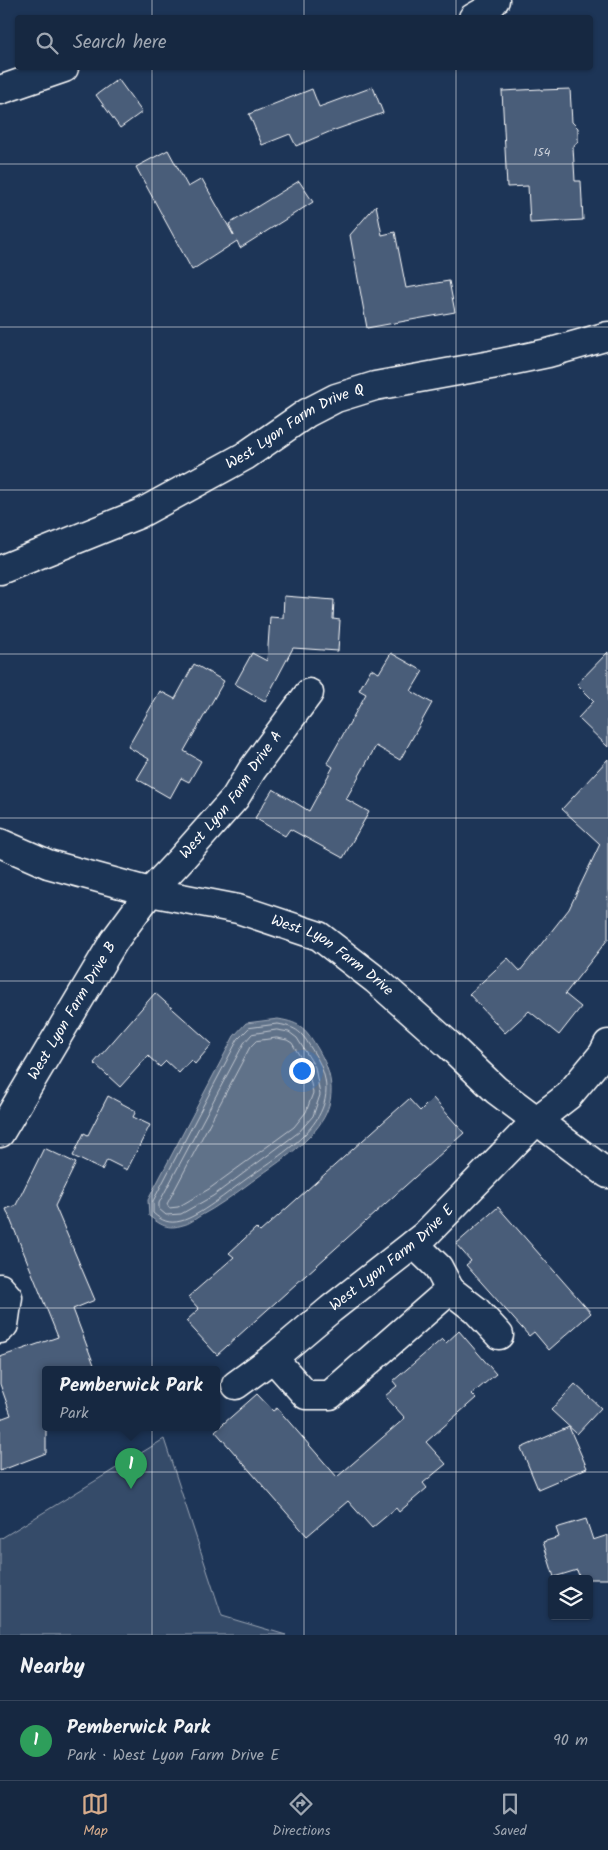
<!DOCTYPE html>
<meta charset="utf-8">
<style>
:root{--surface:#162841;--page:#23344c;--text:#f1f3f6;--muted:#9ea6b1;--line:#35445a;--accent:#d6ab8b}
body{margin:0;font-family:Kalam,sans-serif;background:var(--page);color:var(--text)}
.controls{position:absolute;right:15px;bottom:15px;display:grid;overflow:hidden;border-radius:5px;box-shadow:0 1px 4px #0004}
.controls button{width:45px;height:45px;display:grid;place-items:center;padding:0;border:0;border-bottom:1px solid var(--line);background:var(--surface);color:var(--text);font:25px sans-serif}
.you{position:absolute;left:301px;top:1070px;width:18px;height:18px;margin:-12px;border:4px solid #fff;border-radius:50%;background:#1a73e8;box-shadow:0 0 0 8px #1a73e833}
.badge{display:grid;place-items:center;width:32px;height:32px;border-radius:50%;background:var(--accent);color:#fff;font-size:16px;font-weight:700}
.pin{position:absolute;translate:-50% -41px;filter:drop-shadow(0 1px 2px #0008)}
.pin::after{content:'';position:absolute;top:26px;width:18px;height:15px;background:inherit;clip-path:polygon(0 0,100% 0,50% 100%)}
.popup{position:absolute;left:42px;top:1366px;width:178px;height:65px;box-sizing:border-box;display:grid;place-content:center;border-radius:5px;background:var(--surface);filter:drop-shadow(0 1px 4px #0005);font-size:16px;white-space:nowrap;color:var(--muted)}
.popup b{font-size:19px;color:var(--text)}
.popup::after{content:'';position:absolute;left:50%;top:100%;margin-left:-10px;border:10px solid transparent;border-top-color:var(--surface)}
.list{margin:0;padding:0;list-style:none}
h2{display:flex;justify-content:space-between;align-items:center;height:65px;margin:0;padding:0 20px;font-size:21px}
h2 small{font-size:16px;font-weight:400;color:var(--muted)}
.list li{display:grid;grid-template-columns:32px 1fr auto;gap:15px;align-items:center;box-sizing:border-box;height:80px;padding:0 20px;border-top:1px solid var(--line)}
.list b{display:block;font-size:19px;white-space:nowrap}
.list p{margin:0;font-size:16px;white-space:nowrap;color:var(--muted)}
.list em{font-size:16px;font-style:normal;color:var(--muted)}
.icon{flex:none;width:28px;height:28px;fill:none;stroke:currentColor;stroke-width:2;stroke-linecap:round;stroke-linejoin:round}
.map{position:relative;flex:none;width:608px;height:1635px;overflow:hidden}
.search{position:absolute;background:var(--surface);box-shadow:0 1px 4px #0004;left:15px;right:15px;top:15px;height:55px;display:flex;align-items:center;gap:12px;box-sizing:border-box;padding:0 18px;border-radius:5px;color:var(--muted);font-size:19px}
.sheet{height:145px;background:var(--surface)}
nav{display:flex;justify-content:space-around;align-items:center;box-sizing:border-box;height:70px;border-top:1px solid var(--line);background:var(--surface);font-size:14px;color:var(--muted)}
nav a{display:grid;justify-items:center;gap:2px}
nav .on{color:var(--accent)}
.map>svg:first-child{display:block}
.green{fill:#364b69;stroke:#9aa5b4}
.water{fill:#617289;stroke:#a0aab8}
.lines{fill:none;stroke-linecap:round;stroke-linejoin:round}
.shore{stroke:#c0c7d0;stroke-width:1}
.building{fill:#4a5d79;stroke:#fff}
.minor-casing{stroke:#fff;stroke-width:31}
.minor{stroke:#1d3557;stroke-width:28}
.grid{fill:none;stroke:#fff;stroke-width:1;stroke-opacity:0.55}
.labels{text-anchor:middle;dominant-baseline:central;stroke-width:4;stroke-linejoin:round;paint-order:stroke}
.number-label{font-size:12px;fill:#d2d6de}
.street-label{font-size:15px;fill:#fff;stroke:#1d3557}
</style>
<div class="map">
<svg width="608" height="1635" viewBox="0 0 608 1635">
<rect width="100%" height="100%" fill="#1d3557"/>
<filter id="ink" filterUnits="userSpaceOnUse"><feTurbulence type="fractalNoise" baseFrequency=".02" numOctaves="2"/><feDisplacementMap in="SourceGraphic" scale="10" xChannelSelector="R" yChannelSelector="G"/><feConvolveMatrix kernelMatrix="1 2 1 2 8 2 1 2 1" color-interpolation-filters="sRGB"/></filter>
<g filter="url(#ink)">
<path class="green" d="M 164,1439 L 222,1616 L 286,1635 L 0,1635 L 0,1539 Z"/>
<path class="water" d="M 278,1019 C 302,1023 306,1029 318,1049 C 359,1118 295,1149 247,1185 C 232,1196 217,1207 200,1216 C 195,1219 189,1224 183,1225 C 167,1230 161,1225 149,1216 L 148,1200 L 234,1036 L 246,1023 Z"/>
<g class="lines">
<g class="shore">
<path d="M 278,1024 C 301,1028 303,1035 314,1053 C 353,1115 288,1149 245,1180 C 230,1191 198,1217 181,1221 C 169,1224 162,1221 153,1213 L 153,1201 L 238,1039 L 249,1028 Z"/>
<path d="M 277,1030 L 289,1032 L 297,1038 L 315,1067 L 320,1095 L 313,1116 L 299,1132 L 213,1196 L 181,1214 L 166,1215 L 159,1209 L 159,1203 L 244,1043 L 252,1034 Z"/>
<path d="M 277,1038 L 287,1040 L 292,1043 L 308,1070 L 313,1093 L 306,1112 L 294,1127 L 209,1189 L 178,1207 L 169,1208 L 167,1204 L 250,1047 L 256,1041 Z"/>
</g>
</g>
<g class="building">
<path d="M 118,79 L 142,112 L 120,128 L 96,95 Z"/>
<path d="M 373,87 L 383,113 L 329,132 L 296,146 L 290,134 L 262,145 L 249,114 L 312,89 L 319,107 Z"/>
<path d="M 541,89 L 541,90 L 570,89 L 572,122 L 578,128 L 578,141 L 573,147 L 575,181 L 581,181 L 583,220 L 530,223 L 528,186 L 507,187 L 502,91 Z"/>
<path d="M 168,150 L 188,187 L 202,179 L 234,236 L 229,224 L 299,181 L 313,202 L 240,248 L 237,241 L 192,270 L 136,167 Z"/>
<path d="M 376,205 L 382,235 L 395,232 L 406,288 L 449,281 L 455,312 L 367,328 L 350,235 Z"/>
<path d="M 284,596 L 334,600 L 333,619 L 340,620 L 338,651 L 293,648 L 265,701 L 235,684 L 252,653 L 267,661 L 270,617 L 283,618 Z"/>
<path d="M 608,652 L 608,747 L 578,718 L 594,701 L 577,684 Z"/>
<path d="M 391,653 L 423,671 L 411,691 L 432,703 L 400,760 L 376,746 L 346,799 L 369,812 L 343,858 L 290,829 L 285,836 L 255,818 L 273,789 L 309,811 L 333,767 L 327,763 L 366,694 L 359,690 L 371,669 L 379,673 Z"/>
<path d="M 194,664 L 224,681 L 184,751 L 201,761 L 189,782 L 181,778 L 170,798 L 137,779 L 149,759 L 128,747 L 160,691 L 175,699 Z"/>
<path d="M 608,759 L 608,939 L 565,994 L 581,1007 L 559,1035 L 529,1011 L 505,1033 L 469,994 L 508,958 L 520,971 L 569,909 L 600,844 L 562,809 Z"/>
<path d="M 155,993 L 212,1044 L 195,1064 L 191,1060 L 179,1073 L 166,1061 L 160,1067 L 148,1056 L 120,1087 L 94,1063 Z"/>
<path d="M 108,1096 L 136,1111 L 133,1117 L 150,1125 L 127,1170 L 107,1160 L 102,1170 L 73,1156 L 84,1133 L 88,1135 Z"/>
<path d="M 433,1098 L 464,1133 L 217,1355 L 186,1321 L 199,1309 L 188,1297 L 234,1257 L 229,1253 L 256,1228 L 260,1232 L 409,1099 L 420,1111 Z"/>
<path d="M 44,1148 L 76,1163 L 55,1206 L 95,1300 L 73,1309 L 96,1370 L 46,1370 L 46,1453 L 0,1471 L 0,1419 L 11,1415 L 0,1384 L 0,1357 L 58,1337 L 6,1209 L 16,1205 Z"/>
<path d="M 498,1207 L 591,1313 L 549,1350 L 534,1332 L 529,1336 L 466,1265 L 471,1261 L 456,1244 Z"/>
<path d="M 459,1331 L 496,1374 L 472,1394 L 476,1398 L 426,1442 L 446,1464 L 423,1483 L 427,1488 L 399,1512 L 396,1508 L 372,1528 L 348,1501 L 307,1536 L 215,1431 L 257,1394 L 273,1411 L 277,1408 L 337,1477 L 405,1418 L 385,1396 L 397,1386 L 393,1381 L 442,1339 L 446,1343 Z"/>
<path d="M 575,1384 L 601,1408 L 577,1434 L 551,1410 Z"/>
<path d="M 569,1427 L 587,1468 L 538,1489 L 521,1448 Z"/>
<path d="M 586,1519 L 593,1540 L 608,1535 L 608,1579 L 580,1579 L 577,1570 L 554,1577 L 543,1542 L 559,1537 L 556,1528 Z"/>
</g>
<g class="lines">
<defs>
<g id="minor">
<path d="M 473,18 L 487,10 L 495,0"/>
<path d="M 0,90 L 64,68"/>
<path id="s1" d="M 0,570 L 139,514 L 245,456 L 307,413 L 336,398 L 375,386 L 491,365 L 548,353 L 608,336"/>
<path id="s2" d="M 0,843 L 48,864 L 150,892 L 238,909 L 319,936 L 376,980 L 448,1044 L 496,1090 L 608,1174"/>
<path id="s3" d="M 0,1133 L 114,941 L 150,892 L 182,858 L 235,798 L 252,770 L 309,693"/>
<path d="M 0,1288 L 8,1297 L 4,1325 L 0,1329"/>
<path d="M 450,1290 L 476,1310 L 499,1335"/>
<path d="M 273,1358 L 306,1395 L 330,1395 L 450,1290 L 438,1267 L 414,1244"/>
<path id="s4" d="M 236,1385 L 273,1358 L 331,1309 L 424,1236 L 537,1120 L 568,1096 L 603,1054 L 608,1044"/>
</g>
</defs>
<use href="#minor" class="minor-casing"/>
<use href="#minor" class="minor"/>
</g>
</g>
<path class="grid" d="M 152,0 L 152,18M 304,0 L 304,18M 456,0 L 456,18M 152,68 L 152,1635M 304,68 L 304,1635M 456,68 L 456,1635M 0,164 L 608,164M 0,327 L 608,327M 0,490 L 608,490M 0,654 L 608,654M 0,818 L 608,818M 0,981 L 608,981M 0,1144 L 608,1144M 0,1308 L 608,1308M 0,1472 L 608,1472"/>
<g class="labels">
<g class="number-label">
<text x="542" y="152">154</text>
</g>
<g class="street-label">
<text stroke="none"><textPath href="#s1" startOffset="329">West Lyon Farm Drive Q</textPath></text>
<text stroke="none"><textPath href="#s3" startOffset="411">West Lyon Farm Drive A</textPath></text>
<text stroke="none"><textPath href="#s2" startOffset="354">West Lyon Farm Drive</textPath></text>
<text stroke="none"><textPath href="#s3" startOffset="142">West Lyon Farm Drive B</textPath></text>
<text stroke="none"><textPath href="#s4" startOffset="201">West Lyon Farm Drive E</textPath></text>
</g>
</g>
</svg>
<div class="controls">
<button><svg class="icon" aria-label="layers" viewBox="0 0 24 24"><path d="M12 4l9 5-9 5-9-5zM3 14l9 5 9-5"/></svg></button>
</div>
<div class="you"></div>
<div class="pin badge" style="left:131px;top:1489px;background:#2e9e5b">1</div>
<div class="popup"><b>Pemberwick Park</b>Park</div>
<div class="search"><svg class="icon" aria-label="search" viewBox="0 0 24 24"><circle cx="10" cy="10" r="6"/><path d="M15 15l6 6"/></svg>Search here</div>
</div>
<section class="sheet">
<h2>Nearby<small></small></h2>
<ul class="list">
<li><span class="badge" style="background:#2e9e5b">1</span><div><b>Pemberwick Park</b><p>Park · West Lyon Farm Drive E</p></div><em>90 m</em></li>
</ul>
</section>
<nav>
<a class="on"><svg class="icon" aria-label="map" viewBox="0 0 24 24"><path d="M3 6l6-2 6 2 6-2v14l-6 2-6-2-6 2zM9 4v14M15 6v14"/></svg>Map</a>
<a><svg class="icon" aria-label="directions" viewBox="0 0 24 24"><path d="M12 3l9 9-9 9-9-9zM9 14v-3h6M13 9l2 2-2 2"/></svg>Directions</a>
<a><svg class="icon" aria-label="saved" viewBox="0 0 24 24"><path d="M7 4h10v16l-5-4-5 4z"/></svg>Saved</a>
</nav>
